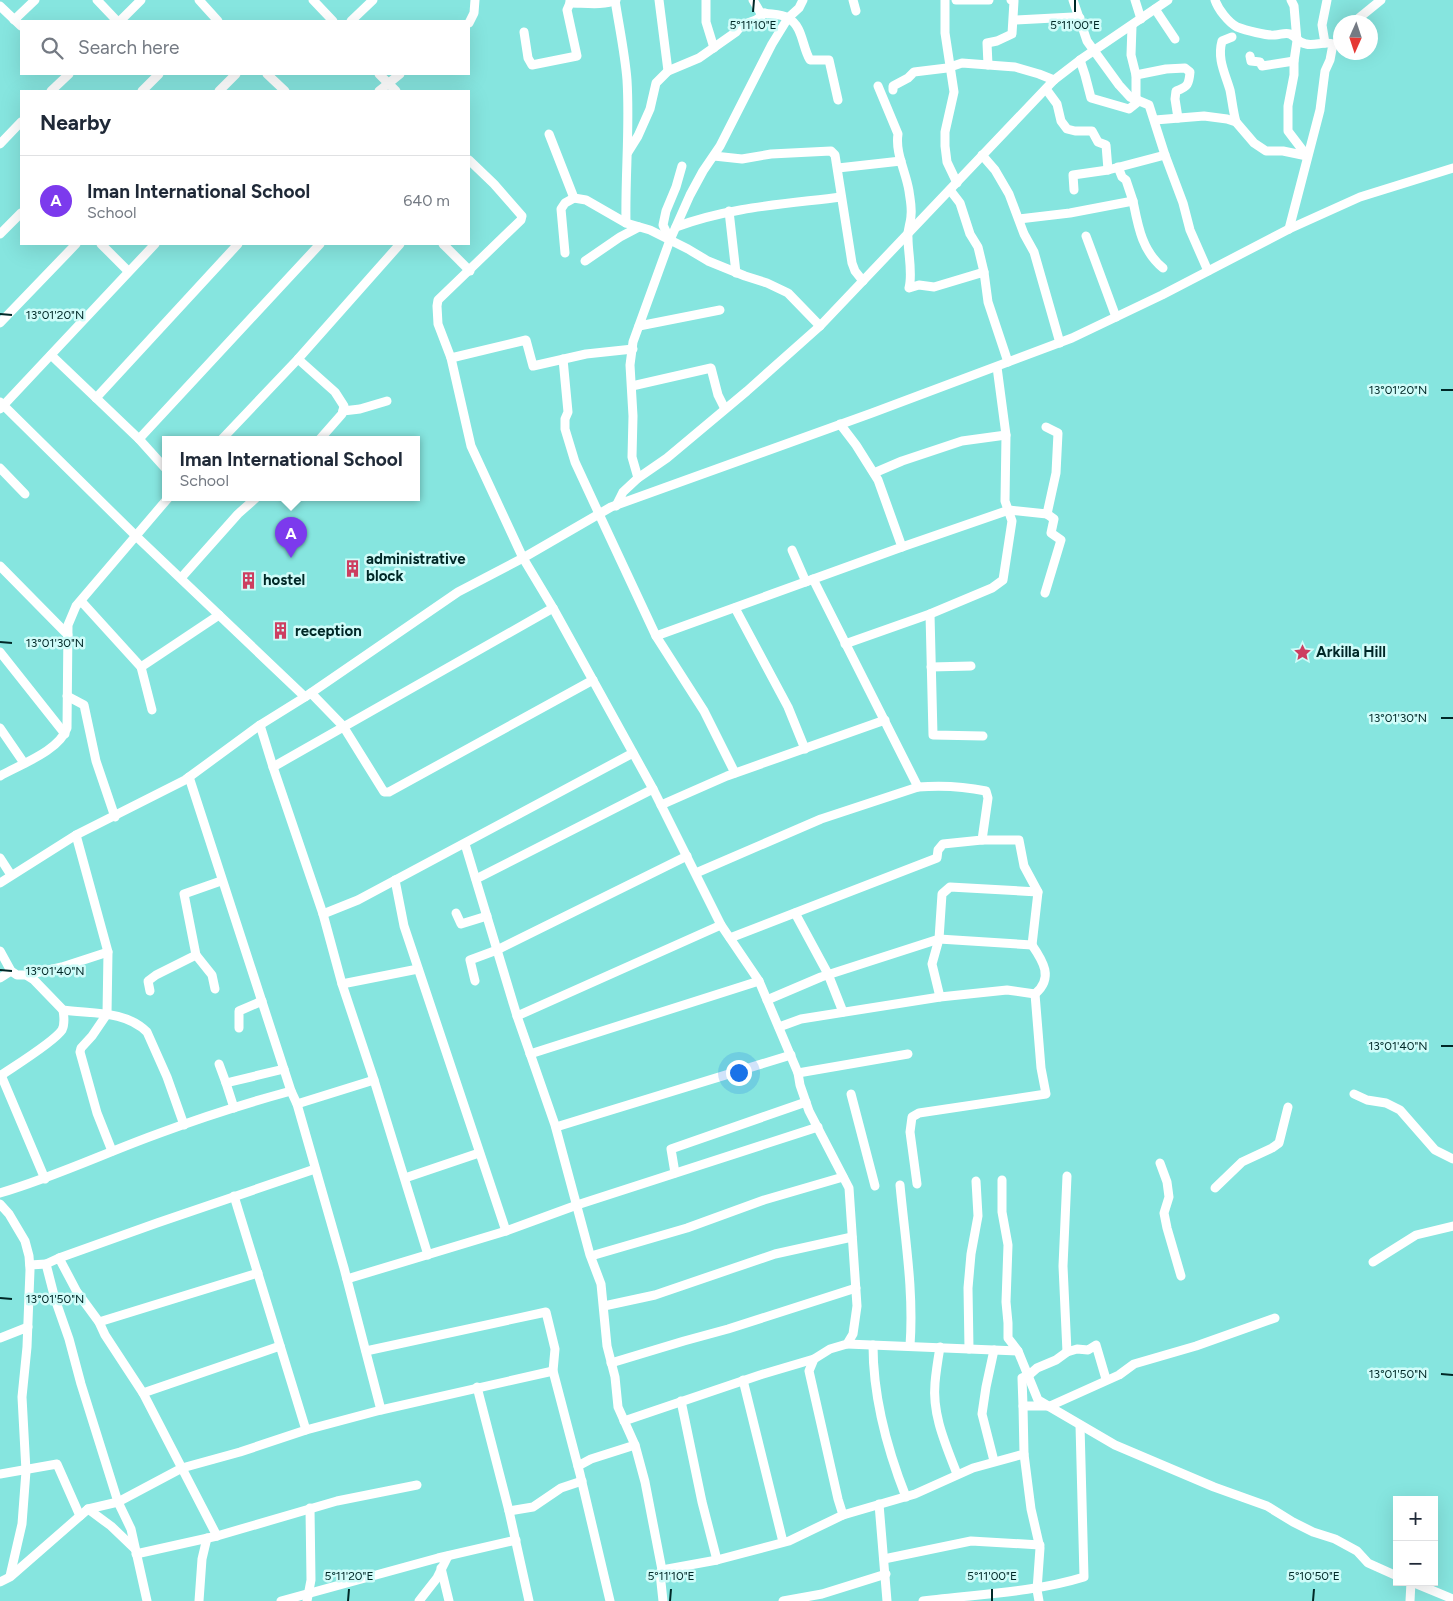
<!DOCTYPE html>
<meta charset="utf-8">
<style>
:root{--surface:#fff;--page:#f2f2f3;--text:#1f2937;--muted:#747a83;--line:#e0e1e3;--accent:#7c3aed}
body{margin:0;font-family:Figtree,sans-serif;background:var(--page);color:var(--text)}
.controls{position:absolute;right:15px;bottom:15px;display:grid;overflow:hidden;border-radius:0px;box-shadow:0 5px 20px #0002}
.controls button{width:45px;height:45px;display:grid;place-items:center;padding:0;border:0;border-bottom:1px solid var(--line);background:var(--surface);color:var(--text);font:25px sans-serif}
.compass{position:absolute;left:1333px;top:15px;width:45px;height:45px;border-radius:50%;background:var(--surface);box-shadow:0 5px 20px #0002;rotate:183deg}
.you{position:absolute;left:738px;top:1072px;width:18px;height:18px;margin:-12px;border:4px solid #fff;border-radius:50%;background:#1a73e8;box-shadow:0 0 0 8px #1a73e833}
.badge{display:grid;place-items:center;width:32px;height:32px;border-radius:50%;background:var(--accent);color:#fff;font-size:16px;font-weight:700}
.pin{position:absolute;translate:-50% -41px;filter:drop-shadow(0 1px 2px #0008)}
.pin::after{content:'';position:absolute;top:26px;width:18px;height:15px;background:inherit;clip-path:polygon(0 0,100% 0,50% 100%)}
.popup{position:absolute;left:162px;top:436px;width:258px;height:65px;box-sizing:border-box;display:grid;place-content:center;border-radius:0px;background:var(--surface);filter:drop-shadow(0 1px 4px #0005);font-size:16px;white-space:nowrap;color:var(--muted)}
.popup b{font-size:19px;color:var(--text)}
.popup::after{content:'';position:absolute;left:50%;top:100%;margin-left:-10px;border:10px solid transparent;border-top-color:var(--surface)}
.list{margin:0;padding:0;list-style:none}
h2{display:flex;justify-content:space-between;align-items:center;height:65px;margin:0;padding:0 20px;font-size:21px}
h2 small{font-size:16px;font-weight:400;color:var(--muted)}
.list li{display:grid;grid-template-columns:32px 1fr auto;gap:15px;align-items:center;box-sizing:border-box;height:90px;padding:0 20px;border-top:1px solid var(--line)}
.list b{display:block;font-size:19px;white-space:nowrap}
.list p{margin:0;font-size:16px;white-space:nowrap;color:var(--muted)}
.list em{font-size:16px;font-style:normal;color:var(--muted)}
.icon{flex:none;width:28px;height:28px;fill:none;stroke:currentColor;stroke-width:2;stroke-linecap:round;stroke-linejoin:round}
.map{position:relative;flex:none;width:1453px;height:1601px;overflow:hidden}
.search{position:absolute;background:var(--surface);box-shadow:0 5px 20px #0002;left:20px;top:20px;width:450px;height:55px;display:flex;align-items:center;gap:12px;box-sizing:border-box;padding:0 18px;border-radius:0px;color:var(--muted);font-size:19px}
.panel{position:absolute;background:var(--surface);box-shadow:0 5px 20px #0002;left:20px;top:90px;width:450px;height:155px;border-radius:0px}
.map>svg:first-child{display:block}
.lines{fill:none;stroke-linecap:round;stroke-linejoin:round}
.minor{stroke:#fff;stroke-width:9}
.ticks{fill:none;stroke:#002827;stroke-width:2}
.labels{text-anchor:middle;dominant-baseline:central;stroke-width:5;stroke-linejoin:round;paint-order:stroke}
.poi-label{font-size:15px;font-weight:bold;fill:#002827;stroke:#d0fcf9;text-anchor:start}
.ticks-label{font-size:12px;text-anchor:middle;fill:#002827;stroke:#d0fcf9;stroke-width:5;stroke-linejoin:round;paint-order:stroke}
</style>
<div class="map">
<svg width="1453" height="1601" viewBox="0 0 1453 1601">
<rect width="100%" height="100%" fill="#86e5df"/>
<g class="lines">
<g class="minor">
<path d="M 97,0 L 117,21"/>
<path d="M 199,0 L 218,21"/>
<path d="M 313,0 L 333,21"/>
<path d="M 570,0 L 570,3 C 584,3 604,6 616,0"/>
<path d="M 615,0 C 619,26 625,54 627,80 C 630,128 625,175 626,223"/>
<path d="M 659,0 L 668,71"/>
<path d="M 706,0 L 706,22 L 714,48"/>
<path d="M 753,0 L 760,12 C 769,15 780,13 788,18 C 803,26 802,47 810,60 L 829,60 L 838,100"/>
<path d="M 853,0 L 856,11"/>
<path d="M 945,0 L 945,33 L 954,92 L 945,132 L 945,146 L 947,162 L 957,183"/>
<path d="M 956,0 L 989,0"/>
<path d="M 1073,0 L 1087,41 L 1119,85 L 1130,97 L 1149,105 L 1165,155 L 1183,203 L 1190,230 L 1208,271"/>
<path d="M 1135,0 L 1141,19"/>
<path d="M 1215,0 C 1218,9 1228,22 1237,27 C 1245,30 1267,36 1275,35 C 1280,35 1285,32 1290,34 C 1297,37 1298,43 1306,44 C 1315,46 1325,41 1333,44 L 1330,60 L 1325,71 L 1320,110 L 1289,229"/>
<path d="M 0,6 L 21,26"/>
<path d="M 1155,9 L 1175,39"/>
<path d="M 14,20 L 35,0"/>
<path d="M 1014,20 L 1073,17 L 1080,18"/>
<path d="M 120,21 L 141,0"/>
<path d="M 351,21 L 373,0"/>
<path d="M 1354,22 L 1381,0"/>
<path d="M 469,23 L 474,13 L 475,0"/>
<path d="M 1132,26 L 1131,55 L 1136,75 L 1136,100"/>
<path d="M 524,32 L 528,58 L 532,65 L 577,56 L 567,10 L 570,3"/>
<path d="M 1232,37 L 1222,41 C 1217,59 1225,73 1230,90 C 1232,100 1233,111 1236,122"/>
<path d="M 1325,43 L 1322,25 L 1327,0"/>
<path d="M 1250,56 L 1251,61 L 1260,62 L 1262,66 L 1294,61"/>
<path d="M 1080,60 L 1085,75 L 1091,98 L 1129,109 L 1139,101"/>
<path d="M 988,65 L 987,43 L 997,41 L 1012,34 L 1014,1 L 1011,0"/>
<path d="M 267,74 L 285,91"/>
<path d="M 379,74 L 396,91"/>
<path d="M 1136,75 L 1166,69 L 1185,68 L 1190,72 C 1189,84 1188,87 1176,91 L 1175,99 L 1178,118"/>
<path d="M 878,86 L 898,134 C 895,153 906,172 909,191 C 910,199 912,207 911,215 C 911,223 907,230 908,238 C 908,254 913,273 909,288 L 919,285 L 934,287 L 984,272 L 988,302 L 1008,362"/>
<path d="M 1046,89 L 1057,104 L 1061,121 L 1067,129 L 1075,131 L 1092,131 L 1098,142 L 1106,145 L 1108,170 L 1165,155"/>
<path d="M 893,90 L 893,86 L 908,78 L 914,72 L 947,68 L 962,63 L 1015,67 L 1039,74 L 1054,80"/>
<path d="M 51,91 L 69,74"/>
<path d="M 142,91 L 159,74"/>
<path d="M 219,91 L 236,74"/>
<path d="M 379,91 L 400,74"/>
<path d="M 1155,120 L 1204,116 L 1227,119 L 1236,122 L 1254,143 L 1266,151 L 1283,151 L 1307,156 L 1288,131 L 1288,106 L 1294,75 L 1294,61 L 1297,41 L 1294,6 L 1291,0"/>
<path d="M 549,134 L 574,198 L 586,200 L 626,223 L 650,230 L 688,249 L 708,261 L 745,276 L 767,283 L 788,293 L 820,326"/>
<path d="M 0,144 L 21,122"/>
<path d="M 628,152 L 638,136 L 650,109 L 656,83 L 668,71 L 699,58 L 736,32 L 742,25 L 756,20 L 765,13"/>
<path d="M 982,155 L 995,170 L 1009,194 L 1024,234 L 1034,252 L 1060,343"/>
<path d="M 714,156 L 742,159 L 771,154 L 831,151 L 835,155 L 852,263 L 855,271 L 863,281"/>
<path d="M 469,160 L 494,184 L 522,216 L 521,220 L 438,300 L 437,306 L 438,324 L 451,358 L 471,446 L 523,558 L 553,608 L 653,789 L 721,925 L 759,981 L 798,1073 L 800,1085 L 809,1111 L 849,1188 L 857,1306 L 853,1334 L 847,1344 L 830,1349 L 814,1359 L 809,1371 L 838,1499 L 843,1515 L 789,1541 L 717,1560 L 662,1570 L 660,1573 L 663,1601"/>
<path d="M 838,168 L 901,161"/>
<path d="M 950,190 L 960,203 L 970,234 L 978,247 L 984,272"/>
<path d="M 1074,190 L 1073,175 L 1108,170"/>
<path d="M 1133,201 C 1138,226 1142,251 1163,268"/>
<path d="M 729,211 L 736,273"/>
<path d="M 1019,219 L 1070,213 L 1133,201 L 1126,180 L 1122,177 L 1118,167"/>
<path d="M 676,227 C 729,207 786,204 841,197"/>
<path d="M 0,234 L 21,213"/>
<path d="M 1086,236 L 1116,317"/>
<path d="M 670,240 L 663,225 L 666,211 L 676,187 L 682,166"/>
<path d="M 101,244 L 128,271"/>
<path d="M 443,244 L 470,271"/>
<path d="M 565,253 L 561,209 L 565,203 L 574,198"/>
<path d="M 585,261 L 620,237 L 639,227"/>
<path d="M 0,323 L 76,244"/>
<path d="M 639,326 L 720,310"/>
<path d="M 51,355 L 139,439 L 166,469"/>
<path d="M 451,358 L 526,340 L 533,366 L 586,354 L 633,349"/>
<path d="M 298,359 L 335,392 L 344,406 L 342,414 L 320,439"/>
<path d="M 563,359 L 568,412 L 565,419 L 565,429 L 575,462 L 606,529 L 656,636 L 704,711 L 735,773"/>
<path d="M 632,386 L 711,368 L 718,395 L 725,409"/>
<path d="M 96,398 L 238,244"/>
<path d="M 0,402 L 137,537 L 305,697"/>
<path d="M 0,409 L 155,244"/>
<path d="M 343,411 L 360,409 L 387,401"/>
<path d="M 139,439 L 320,244"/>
<path d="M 222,439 L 298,359 L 400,244"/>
<path d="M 0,468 L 25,494"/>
<path d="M 874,473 L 902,461 L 962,441 L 1006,435"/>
<path d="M 638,478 L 632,457 L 633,416 L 630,365 L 633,342 L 670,240 L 690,195 L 703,171 L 720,146 L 772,44 L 788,18 L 799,8 L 803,0"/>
<path d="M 616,506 L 623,492 L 638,478 L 667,458 L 747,391 L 820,326 L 1054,80 L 1080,60 L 1168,0"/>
<path d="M 902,547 L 1009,510 L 1047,514 L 1056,473 L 1058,433 L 1046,427"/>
<path d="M 792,550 L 806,582"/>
<path d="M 0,566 L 68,635"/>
<path d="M 181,578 L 238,514 L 257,497"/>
<path d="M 1045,593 L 1061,540 L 1051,533 L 1054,519 L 1047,514"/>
<path d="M 81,601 L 141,667 L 152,710"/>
<path d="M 735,608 L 788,707 L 805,749"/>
<path d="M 930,614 L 933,735 L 983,736"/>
<path d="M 656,636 L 902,547 L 878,480 L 856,445 L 840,424"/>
<path d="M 845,644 L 930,614 L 992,588 L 1003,580 L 1012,521 L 1005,501 L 1006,435 L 997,367"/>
<path d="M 0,652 L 65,734"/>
<path d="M 141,667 L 219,615"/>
<path d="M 931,667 L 971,666"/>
<path d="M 311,693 L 343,726 L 384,792 L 389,792 L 593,680"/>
<path d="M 67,696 L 84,705 L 96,761 L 115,817"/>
<path d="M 260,725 L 273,767 L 323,914 L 342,984 L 374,1080 L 428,1255"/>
<path d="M 0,728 L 24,763"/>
<path d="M 273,767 L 553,608"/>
<path d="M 0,776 C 21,764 59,751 67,728 L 68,625 L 76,606 L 169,497"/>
<path d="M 189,777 L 291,1091 L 297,1104 L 344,1268 L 381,1410"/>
<path d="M 661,805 L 727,776 L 885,720"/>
<path d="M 76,835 L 108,952 L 107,1014 L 92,1036 L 81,1048 L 80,1052 L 97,1113 L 112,1151"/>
<path d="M 465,844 L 517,1016 L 555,1125 L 590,1255 L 601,1284 L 607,1346 L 615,1377 L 618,1407 L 635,1445 L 645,1482 L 662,1570"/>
<path d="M 0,858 L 11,875"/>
<path d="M 696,873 L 821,819 L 918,787 L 813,579"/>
<path d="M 476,879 L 653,789"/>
<path d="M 395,880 L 404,926 L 506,1231"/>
<path d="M 0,883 L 76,835 L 185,780 L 260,725 L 305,697 L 458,592 L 523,558 L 611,507 L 872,413 L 1072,338 L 1162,295 L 1289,229 L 1360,197 L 1453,168"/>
<path d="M 456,913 L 461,924 L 487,916"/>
<path d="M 795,913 L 828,974 L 843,1012"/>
<path d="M 323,914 L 358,900 L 633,753"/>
<path d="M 730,938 L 937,858 L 938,850 L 943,844 L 982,840 L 988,798 L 986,791 C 962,786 942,785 918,787"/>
<path d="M 1032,945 C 1043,961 1054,978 1035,994"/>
<path d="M 0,951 L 11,971 L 17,975 L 26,975 L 34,980 L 63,1010 C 92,1014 125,1010 147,1032 L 167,1077 L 184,1125"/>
<path d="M 196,955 L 212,975 L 215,989"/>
<path d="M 26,975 L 62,967 L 108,952"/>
<path d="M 0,978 L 11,971"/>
<path d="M 475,981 L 470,960 L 497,950 L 687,856"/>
<path d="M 342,984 L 418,969"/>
<path d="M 150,991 L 148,981 L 156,975 L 196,955 L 184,894 L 221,881"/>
<path d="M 940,997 L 932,964 L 939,939 L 1032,945 L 1038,892 L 1024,866 L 1019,840 L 982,840"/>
<path d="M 767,1000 L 821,977 L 939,939 L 942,894 L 950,887 L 1038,892"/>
<path d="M 517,1016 L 721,925"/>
<path d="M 779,1027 L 801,1019 L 940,997 L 1007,990 L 1035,994 L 1041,1068 L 1046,1094 L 919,1113 L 912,1117 L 910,1132 L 917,1184"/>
<path d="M 239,1028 L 239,1011 L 262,1001"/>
<path d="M 530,1054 L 759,981"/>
<path d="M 219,1064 L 226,1083"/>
<path d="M 798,1073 L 908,1054"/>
<path d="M 1,1075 L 45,1179"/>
<path d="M 0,1076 C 13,1067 54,1042 62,1030 C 65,1024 64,1016 63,1010"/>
<path d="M 851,1094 L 875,1186"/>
<path d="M 1354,1094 L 1367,1100 L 1386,1103 L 1400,1110 L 1435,1150 L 1453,1159"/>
<path d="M 297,1104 L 374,1080"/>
<path d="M 234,1108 L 226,1083 L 284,1069"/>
<path d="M 556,1127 L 791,1055"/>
<path d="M 1160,1163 L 1167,1182 L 1169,1197 L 1164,1213 L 1167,1228 L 1181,1276"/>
<path d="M 675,1173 L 671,1149 L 806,1102"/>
<path d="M 1067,1176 L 1063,1266 L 1067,1352"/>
<path d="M 405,1178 L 479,1153"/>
<path d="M 1002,1180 L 1002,1212 L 1008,1245 L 1006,1302 L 1008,1323 L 1008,1338 L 1018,1351 L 1038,1400 L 1115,1445 L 1214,1487 L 1267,1506 L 1293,1522 L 1313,1532 L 1335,1539 L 1357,1551 L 1368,1563 L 1397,1576"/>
<path d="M 900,1185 C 905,1239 914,1291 910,1346"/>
<path d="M 1215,1188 L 1242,1162 L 1272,1148 L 1279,1143 L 1288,1107"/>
<path d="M 0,1193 C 55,1177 107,1152 160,1133 C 203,1117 247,1103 291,1091"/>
<path d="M 0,1204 L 9,1214 L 25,1241 L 29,1256 L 30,1270 L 27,1347 L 22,1397 L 26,1471 L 22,1524 L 10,1576"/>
<path d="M 591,1256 L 687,1228 L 764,1200 L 843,1177"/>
<path d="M 59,1258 L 157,1223 L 315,1169"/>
<path d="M 1373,1262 L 1416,1235 L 1453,1226"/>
<path d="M 46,1264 L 59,1258 L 77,1292 L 99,1322 L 105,1335 L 143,1393 L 217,1536"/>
<path d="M 30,1265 L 46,1264 L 55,1299 L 69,1339 L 81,1384 L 118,1502 L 131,1529 L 147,1601"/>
<path d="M 347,1279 L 506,1231 L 577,1205 L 818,1127"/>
<path d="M 604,1306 L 655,1295 L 775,1254 L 852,1237"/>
<path d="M 99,1322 L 258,1273"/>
<path d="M 0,1338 L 28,1327"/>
<path d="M 847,1344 L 1018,1351"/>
<path d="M 873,1345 C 873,1396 887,1449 906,1497"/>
<path d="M 940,1347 C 938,1359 936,1371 935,1383 C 932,1415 946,1445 957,1474"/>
<path d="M 969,1349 L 968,1288 L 971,1254 L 978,1216 L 976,1181"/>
<path d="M 994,1350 L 986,1387 L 982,1414 L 994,1461"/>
<path d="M 366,1351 L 546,1312 L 555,1349 L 553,1371 L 580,1474 L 610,1601"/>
<path d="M 611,1363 L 684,1341 L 728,1329 L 856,1288"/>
<path d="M 743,1380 L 783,1542"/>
<path d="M 477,1387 L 509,1511"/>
<path d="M 143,1393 L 280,1346"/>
<path d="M 681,1401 L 702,1502 L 717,1560"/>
<path d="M 1023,1406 L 1022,1378 L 1029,1375 L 1037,1368 L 1056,1360 L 1067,1352 L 1077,1349 L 1088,1350 L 1096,1345 L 1106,1379"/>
<path d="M 624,1421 L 760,1375 L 814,1359"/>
<path d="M 306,1430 L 381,1410 L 553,1371"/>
<path d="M 1024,1454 L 1031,1509 L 1040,1548 L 1037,1590 L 1039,1601"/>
<path d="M 578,1466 L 591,1459 L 635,1445"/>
<path d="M 0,1474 L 57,1464 L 80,1516"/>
<path d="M 879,1504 L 887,1601"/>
<path d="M 88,1509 L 111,1526 L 135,1549"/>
<path d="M 843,1515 L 915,1494 L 973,1468 L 1024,1454 L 1023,1406 L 1050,1406 L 1119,1375 L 1134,1364 L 1196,1346 L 1275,1318"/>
<path d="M 136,1554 L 217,1536 L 337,1501 L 417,1485"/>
<path d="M 884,1559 L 971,1541 L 1040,1545"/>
<path d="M 441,1568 L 449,1601"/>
<path d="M 0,1582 L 10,1577 L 88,1509 L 118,1502 L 182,1468 L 240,1452 L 306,1430 L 234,1196"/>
<path d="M 1412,1582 L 1453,1599"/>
<path d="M 199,1601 L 202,1559 L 207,1538"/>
<path d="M 281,1601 L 438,1558 L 516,1540"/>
<path d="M 307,1601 L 311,1580 L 310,1508"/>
<path d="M 419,1601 L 437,1578 L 448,1556"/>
<path d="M 529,1601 L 509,1511 L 533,1507 L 561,1488 L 582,1481"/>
<path d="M 783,1601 L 822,1594 L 886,1574"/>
<path d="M 923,1601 C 976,1594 1032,1593 1084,1577 L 1080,1425"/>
<path d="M 1410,1601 L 1411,1582"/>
</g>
</g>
<path class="ticks" d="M 753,12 L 754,0M 1075,12 L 1075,0M 0,314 L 12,315M 1441,390 L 1453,390M 0,642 L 12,643M 1441,718 L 1453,718M 0,970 L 12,971M 1441,1046 L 1453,1046M 0,1298 L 12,1299M 1441,1374 L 1453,1375M 348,1601 L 349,1589M 670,1601 L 671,1589M 992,1601 L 992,1589M 1313,1601 L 1314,1589"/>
<defs>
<symbol id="building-bare" viewBox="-9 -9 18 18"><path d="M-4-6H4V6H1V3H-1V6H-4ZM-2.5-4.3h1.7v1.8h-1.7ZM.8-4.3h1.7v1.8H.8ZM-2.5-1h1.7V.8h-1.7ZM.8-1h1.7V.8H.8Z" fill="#cd3e60" stroke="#d0fcf9" stroke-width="2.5" paint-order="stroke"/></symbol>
<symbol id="sight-bare" viewBox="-9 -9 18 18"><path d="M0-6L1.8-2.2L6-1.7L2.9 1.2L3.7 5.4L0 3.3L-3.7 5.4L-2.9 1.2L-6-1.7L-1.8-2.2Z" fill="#cd3e60" stroke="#d0fcf9" stroke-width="2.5" paint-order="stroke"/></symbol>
</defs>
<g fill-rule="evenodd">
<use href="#building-bare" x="340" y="556" width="25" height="25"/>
<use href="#building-bare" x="236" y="568" width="25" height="25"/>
<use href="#building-bare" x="268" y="618" width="25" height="25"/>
<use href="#sight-bare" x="1290" y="640" width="25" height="25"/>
</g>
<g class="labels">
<g class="poi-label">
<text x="366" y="559">administrative<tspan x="366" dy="17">block</tspan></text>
<text x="263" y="580">hostel</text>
<text x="295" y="631">reception</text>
<text x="1316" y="652">Arkilla Hill</text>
</g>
</g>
<g class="ticks-label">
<text x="753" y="29">5°11'10"E</text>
<text x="1075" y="29">5°11'00"E</text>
<text x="55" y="319">13°01'20"N</text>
<text x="1398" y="394">13°01'20"N</text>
<text x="55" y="647">13°01'30"N</text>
<text x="1398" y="722">13°01'30"N</text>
<text x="55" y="975">13°01'40"N</text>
<text x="1398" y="1050">13°01'40"N</text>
<text x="55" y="1303">13°01'50"N</text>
<text x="1398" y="1378">13°01'50"N</text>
<text x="349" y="1580">5°11'20"E</text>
<text x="671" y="1580">5°11'10"E</text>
<text x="992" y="1580">5°11'00"E</text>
<text x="1314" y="1580">5°10'50"E</text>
</g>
</svg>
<div class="controls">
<button>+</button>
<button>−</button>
</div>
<svg class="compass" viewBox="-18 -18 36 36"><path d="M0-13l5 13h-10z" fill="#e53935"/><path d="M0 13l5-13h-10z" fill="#747a83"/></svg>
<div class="you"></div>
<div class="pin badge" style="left:291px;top:558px">A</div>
<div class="popup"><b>Iman International School</b>School</div>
<div class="search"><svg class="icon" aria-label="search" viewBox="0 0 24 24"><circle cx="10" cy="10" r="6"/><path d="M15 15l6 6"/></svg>Search here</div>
<section class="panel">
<h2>Nearby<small></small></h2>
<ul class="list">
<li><span class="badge">A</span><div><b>Iman International School</b><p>School</p></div><em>640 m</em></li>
</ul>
</section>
</div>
